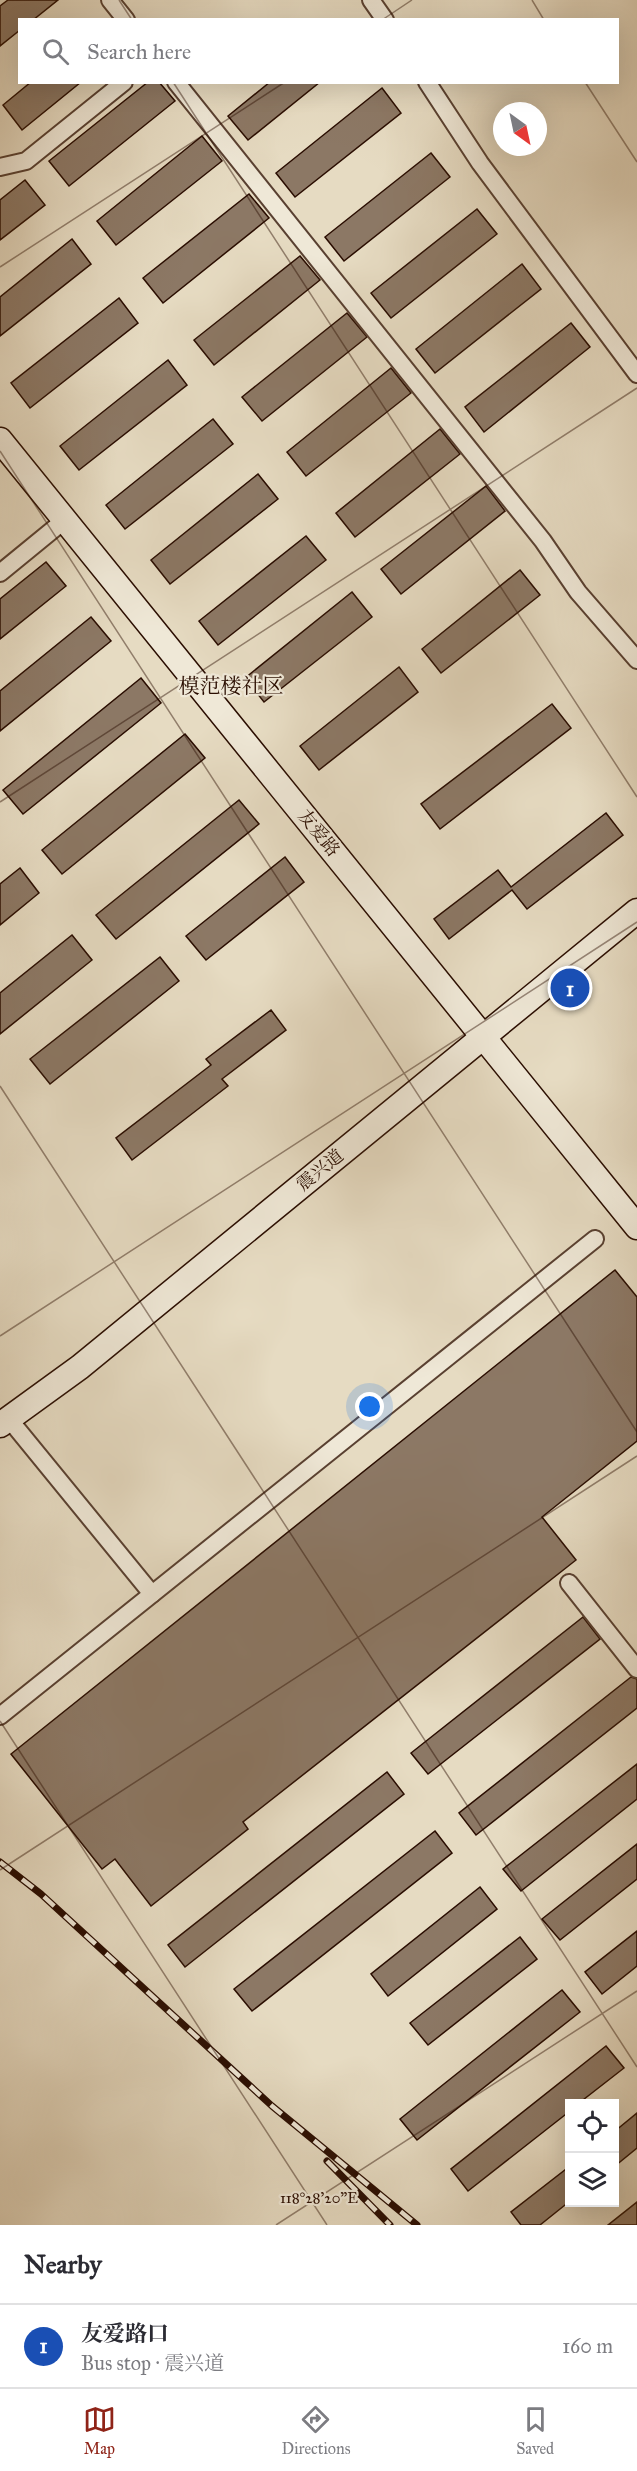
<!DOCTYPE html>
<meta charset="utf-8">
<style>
:root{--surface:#fff;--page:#f7f7f7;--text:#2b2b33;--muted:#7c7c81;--line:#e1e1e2;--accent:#8f2418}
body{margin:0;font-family:"IM FELL Great Primer","Noto Serif SC",serif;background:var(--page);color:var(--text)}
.controls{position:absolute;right:18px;bottom:18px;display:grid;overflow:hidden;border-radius:0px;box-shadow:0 6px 24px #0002}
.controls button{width:54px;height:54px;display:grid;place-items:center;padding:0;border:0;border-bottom:2px solid var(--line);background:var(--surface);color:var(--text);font:30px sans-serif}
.compass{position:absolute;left:493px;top:102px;width:54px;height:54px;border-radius:50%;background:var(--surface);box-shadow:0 6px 24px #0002;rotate:147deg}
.you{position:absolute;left:370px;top:1407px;width:21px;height:21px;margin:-15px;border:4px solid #fff;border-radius:50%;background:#1a73e8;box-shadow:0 0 0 9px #1a73e833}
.badge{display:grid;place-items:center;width:39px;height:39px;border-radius:50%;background:var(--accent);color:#fff;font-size:20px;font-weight:700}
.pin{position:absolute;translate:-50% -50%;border:3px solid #fff;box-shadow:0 2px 6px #0006}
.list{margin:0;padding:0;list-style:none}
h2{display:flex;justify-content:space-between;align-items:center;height:78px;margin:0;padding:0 24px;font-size:26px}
h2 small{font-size:20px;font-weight:400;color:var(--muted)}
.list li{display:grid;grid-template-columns:39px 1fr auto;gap:18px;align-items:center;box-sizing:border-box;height:84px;padding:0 24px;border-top:2px solid var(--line)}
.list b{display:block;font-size:22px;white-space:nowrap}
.list p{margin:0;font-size:20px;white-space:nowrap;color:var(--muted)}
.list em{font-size:20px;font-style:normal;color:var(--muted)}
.icon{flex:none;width:33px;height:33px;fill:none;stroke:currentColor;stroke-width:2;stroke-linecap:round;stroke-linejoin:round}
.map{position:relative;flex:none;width:637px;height:2225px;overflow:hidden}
.search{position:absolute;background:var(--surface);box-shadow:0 6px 24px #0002;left:18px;right:18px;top:18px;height:66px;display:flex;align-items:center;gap:15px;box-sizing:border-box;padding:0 21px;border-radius:0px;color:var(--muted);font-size:22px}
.sheet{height:162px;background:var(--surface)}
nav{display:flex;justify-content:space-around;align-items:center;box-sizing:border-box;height:84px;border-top:2px solid var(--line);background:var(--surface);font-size:16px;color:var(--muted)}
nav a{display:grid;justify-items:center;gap:3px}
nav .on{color:var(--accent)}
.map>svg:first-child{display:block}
.building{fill:#8c7865;stroke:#2a0d01;stroke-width:1.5}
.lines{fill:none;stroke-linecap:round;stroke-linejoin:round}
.street-casing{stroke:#594031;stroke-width:20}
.secondary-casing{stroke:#2a0d01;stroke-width:27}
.street{stroke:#efe8d7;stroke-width:16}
.secondary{stroke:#efe8d7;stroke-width:24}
.rail-casing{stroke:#2a0d01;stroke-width:7}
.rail{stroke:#efe8d7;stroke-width:4.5;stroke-dasharray:14;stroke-linecap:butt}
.ticks{fill:none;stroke:#2a0d01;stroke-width:1.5;stroke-opacity:0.45}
.labels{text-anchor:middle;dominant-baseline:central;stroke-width:4.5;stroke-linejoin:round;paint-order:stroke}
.street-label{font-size:18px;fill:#2a0d01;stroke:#efe8d7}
.quarter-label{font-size:21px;fill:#2a0d01;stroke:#efe8d7}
.ticks-label{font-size:15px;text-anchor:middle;fill:#2a0d01;stroke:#efe8d7;stroke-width:4.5;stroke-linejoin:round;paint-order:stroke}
</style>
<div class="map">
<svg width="637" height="2225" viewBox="0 0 637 2225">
<rect width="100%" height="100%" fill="#e6dbc2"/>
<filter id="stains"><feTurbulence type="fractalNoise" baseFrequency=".00333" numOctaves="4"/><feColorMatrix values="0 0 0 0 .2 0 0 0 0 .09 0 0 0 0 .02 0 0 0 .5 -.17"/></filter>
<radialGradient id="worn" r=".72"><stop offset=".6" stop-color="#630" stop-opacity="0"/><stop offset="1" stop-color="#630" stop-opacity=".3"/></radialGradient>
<g class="building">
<path d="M 8,0 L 58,0 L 33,20 L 20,20 L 20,30 L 0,46 L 0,6 Z"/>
<path d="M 31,82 L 81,82 L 22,130 L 3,105 Z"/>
<path d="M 148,82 L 159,82 L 175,101 L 69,186 L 49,161 Z"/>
<path d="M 270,82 L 320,82 L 248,140 L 228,116 Z"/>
<path d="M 382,88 L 401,113 L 295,197 L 276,173 Z"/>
<path d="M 202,136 L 222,161 L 116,245 L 97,221 Z"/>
<path d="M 431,153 L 450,177 L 344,261 L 325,237 Z"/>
<path d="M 25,180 L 45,205 L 0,240 L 0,200 Z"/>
<path d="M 249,194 L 269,218 L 163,303 L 143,278 Z"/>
<path d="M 477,209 L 497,234 L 391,318 L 371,293 Z"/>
<path d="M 72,239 L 91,264 L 0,336 L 0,297 Z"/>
<path d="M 300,256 L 320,280 L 214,365 L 194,340 Z"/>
<path d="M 522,264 L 541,289 L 435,373 L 416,349 Z"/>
<path d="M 119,298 L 138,323 L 30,408 L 11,383 Z"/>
<path d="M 347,313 L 367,337 L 262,421 L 242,397 Z"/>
<path d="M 571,323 L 590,347 L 484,432 L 465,407 Z"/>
<path d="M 168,360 L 187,385 L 79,470 L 60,446 Z"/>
<path d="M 391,368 L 411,393 L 306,476 L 287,452 Z"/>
<path d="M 213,419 L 233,444 L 125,529 L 106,505 Z"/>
<path d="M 440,429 L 460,454 L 355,537 L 336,513 Z"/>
<path d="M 258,474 L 278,499 L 170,584 L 151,560 Z"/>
<path d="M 486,486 L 505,511 L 401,594 L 381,569 Z"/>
<path d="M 306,536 L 326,560 L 218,645 L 199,621 Z"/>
<path d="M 46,562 L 66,586 L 0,639 L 0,599 Z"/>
<path d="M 520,570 L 540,595 L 441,673 L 422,649 Z"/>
<path d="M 352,592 L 372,617 L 264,702 L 245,678 Z"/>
<path d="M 91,617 L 111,641 L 0,731 L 0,691 Z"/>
<path d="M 399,667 L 418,692 L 319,770 L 300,746 Z"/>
<path d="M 141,678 L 161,703 L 23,814 L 3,790 Z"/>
<path d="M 552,704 L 571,728 L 440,829 L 421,804 Z"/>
<path d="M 185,734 L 205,758 L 62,874 L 42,850 Z"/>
<path d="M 239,800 L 259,824 L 116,939 L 96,915 Z"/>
<path d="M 606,813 L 623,835 L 527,909 L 512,890 L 449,939 L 434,919 L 498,870 L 511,887 Z"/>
<path d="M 285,857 L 304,882 L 206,960 L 186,936 Z"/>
<path d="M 20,868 L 39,893 L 0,925 L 0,884 Z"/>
<path d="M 72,935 L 92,960 L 0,1034 L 0,993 Z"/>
<path d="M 160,957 L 179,981 L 50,1084 L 30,1059 Z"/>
<path d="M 271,1010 L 286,1030 L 222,1079 L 228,1086 L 132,1160 L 116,1138 L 211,1065 L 206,1059 Z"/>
<path d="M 615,1270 L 637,1297 L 637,1441 L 542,1517 L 576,1560 L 243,1822 L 248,1829 L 151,1906 L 115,1859 L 102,1869 L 11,1754 Z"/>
<path d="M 583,1617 L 600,1639 L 428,1774 L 411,1753 Z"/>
<path d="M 631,1677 L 637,1679 L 637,1708 L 476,1835 L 459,1813 Z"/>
<path d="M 637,1764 L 637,1799 L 521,1891 L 503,1869 Z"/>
<path d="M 387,1772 L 404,1794 L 185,1967 L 168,1945 Z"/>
<path d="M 435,1831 L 452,1853 L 252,2011 L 234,1989 Z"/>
<path d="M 637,1844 L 637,1879 L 560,1940 L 542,1919 Z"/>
<path d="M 480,1887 L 497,1909 L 388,1996 L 371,1974 Z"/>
<path d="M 637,1931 L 637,1966 L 602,1994 L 585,1972 Z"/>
<path d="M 520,1937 L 537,1959 L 428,2045 L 410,2023 Z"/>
<path d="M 562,1990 L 580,2012 L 417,2140 L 400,2119 Z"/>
<path d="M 606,2046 L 624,2068 L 579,2103 L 570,2103 L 570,2111 L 468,2191 L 451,2169 Z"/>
<path d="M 637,2113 L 637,2148 L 615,2166 L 615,2131 Z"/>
<path d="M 570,2166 L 570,2201 L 540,2225 L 521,2225 L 511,2212 Z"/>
<path d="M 637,2202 L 637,2225 L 608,2225 Z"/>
</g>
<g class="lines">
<defs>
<g id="street">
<path d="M 110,0 L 126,20"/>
<path d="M 371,0 L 385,20"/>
<path d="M 176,82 L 543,541 L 578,592 L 637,660"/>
<path d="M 427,82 L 480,163 L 637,374"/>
<path d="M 0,167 L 26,161 L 124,82"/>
<path d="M 0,573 L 66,519"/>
<path d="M 9,1419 L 152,1594"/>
<path d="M 569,1583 L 637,1669"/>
<path d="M 0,1716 L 595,1239"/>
</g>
<g id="secondary">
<path d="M 0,440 L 637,1227"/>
<path d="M 0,1425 L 80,1367 L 637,911"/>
</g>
</defs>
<use href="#street" class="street-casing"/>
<use href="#secondary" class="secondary-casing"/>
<use href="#street" class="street"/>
<use href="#secondary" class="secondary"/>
<defs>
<g id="rail">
<path d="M 0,1862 L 41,1894 L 272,2106 L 417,2225"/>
<path d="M 327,2161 L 390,2225"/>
</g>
</defs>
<use href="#rail" class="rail-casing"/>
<use href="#rail" class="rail"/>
</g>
<path class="ticks" d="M 119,0 L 132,20M 532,0 L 544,20M 382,20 L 412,0M 173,82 L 637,797M 585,82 L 637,162M 0,267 L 285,82M 0,451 L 637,1432M 0,802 L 637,388M 0,1086 L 637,2067M 0,1336 L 637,922M 0,1721 L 327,2225M 0,1870 L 637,1456M 276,2225 L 637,1991"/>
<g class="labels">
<g class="street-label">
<text transform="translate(319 833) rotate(51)">友爱路</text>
<text transform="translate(320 1170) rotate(-39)">震兴道</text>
</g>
<g class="quarter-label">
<text x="231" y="686">模范楼社区</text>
</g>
</g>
<g class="ticks-label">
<text x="319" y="2203">118°28'20"E</text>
</g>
<rect width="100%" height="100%" filter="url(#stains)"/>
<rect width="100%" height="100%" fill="url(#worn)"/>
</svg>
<div class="controls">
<button><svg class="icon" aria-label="locate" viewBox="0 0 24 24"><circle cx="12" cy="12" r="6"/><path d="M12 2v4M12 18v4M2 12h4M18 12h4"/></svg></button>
<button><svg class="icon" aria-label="layers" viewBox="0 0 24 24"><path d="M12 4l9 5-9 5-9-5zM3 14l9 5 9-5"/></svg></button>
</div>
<svg class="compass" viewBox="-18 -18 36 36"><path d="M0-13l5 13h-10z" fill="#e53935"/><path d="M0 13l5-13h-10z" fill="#7c7c81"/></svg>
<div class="you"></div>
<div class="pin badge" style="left:570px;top:988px;background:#1a4fb4">1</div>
<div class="search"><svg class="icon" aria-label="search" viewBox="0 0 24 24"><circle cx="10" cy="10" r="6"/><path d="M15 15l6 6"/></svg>Search here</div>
</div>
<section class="sheet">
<h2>Nearby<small></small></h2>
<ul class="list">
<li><span class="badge" style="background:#1a4fb4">1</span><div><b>友爱路口</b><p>Bus stop · 震兴道</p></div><em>160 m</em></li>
</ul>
</section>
<nav>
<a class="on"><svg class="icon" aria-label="map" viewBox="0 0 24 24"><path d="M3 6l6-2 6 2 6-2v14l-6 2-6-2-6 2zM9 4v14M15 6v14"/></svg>Map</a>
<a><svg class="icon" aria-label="directions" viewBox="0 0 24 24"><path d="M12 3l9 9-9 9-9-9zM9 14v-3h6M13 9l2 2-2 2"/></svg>Directions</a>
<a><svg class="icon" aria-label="saved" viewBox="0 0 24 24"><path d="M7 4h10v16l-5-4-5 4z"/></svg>Saved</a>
</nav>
